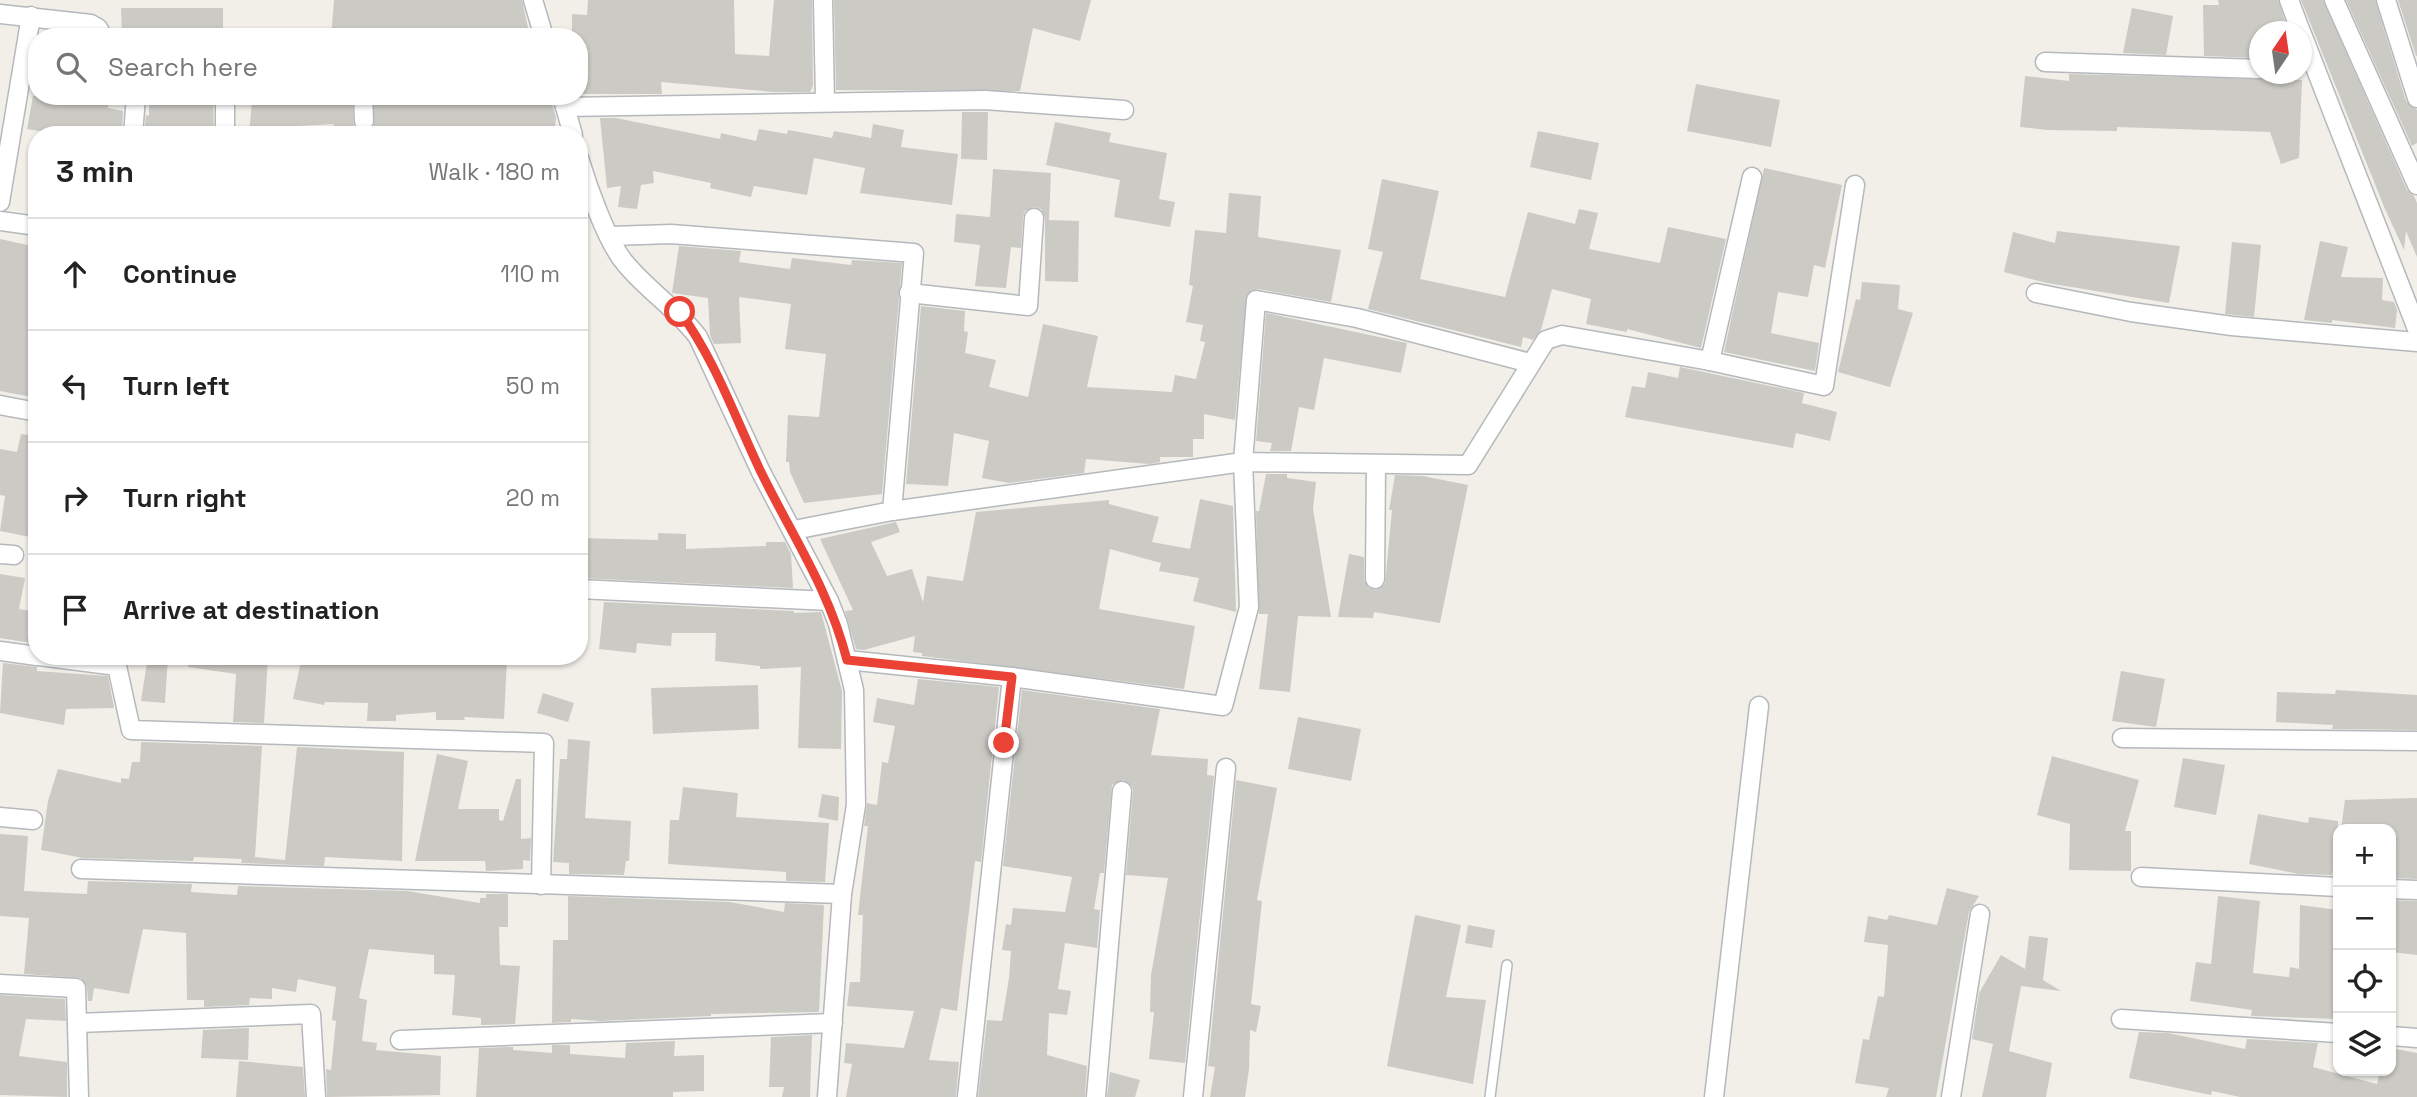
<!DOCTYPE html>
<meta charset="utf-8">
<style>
:root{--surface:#fff;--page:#f2f2f2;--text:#222;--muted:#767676;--line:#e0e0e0}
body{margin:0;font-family:"Space Grotesk",sans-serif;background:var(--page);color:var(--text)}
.controls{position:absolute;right:21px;bottom:21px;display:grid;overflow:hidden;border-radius:14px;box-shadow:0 2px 5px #0004}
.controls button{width:63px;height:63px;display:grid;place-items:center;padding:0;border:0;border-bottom:2px solid var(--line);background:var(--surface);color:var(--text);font:35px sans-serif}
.compass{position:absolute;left:2249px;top:21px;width:63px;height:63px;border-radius:50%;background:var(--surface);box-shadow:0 2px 5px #0004;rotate:13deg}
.stop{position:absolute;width:21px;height:21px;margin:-16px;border:5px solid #ea4335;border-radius:50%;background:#fff}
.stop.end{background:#ea4335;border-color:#fff;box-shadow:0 2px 7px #0008}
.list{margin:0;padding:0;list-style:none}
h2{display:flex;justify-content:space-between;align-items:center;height:91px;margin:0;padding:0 28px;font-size:30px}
h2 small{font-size:23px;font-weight:400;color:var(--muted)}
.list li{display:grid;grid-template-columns:46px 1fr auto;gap:21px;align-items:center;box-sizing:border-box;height:112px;padding:0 28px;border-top:2px solid var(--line)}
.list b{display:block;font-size:26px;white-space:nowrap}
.list em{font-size:23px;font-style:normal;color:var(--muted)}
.icon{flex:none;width:38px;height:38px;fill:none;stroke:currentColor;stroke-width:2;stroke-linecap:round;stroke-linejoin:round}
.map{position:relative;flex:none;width:2417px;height:1097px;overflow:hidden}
.search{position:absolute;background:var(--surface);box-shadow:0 2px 5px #0004;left:28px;top:28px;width:560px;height:77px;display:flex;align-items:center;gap:18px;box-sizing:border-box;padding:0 24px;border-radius:28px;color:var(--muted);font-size:26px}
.panel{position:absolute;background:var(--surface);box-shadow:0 2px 5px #0004;left:28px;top:126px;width:560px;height:539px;border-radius:28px}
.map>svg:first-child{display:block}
.building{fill:#cccac5}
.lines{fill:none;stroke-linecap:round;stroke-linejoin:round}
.lane-casing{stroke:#b5b8bc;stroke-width:12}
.street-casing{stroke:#b5b8bc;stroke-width:21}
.lane{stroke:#fff;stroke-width:9}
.street{stroke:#fff;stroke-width:18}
.route{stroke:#ea4335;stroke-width:9}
</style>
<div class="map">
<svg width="2417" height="1097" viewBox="0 0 2417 1097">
<rect width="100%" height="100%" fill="#f1efe8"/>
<g class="building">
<path d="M 334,0 L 522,0 L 530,37 L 331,37 Z"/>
<path d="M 588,0 L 734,0 L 735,54 L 769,56 L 774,0 L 812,0 L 813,86 L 810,92 L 774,92 L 661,82 L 662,94 L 581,94 L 579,37 L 572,37 L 572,14 L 587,15 Z"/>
<path d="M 834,0 L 1091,0 L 1080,41 L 1033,28 L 1020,91 L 836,90 Z"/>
<path d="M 2218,0 L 2278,0 L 2289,32 L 2259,32 L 2259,58 L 2204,56 L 2203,5 L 2219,5 Z"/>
<path d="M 2301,0 L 2323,0 L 2407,190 L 2414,196 L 2417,203 L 2417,257 L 2406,231 L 2404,250 L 2385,209 Z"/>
<path d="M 2346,0 L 2375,0 L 2406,101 L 2417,110 L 2417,143 L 2412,146 Z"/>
<path d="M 2398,0 L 2417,0 L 2417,56 L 2416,56 Z"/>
<path d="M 121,8 L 223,8 L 223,37 L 122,34 Z"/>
<path d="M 2132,8 L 2173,16 L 2166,55 L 2123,53 Z"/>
<path d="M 2069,74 L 2302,80 L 2299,158 L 2281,164 L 2270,132 L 2117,127 L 2117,131 L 2047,130 L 2020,127 L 2025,76 L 2069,81 Z"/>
<path d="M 1696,84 L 1780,100 L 1771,147 L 1687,131 Z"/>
<path d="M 33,96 L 110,96 L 108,108 L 123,111 L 122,135 L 63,135 L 27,129 Z"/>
<path d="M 149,96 L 213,96 L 214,135 L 144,135 L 146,115 L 149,116 Z"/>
<path d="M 302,96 L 352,96 L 354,126 L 364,132 L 374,126 L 374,97 L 549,96 L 548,103 L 552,104 L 556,117 L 554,135 L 375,132 L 375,135 L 334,135 L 334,124 L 297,126 L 297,132 L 249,135 L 252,101 Z"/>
<path d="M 962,112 L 988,112 L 987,160 L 961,159 Z"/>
<path d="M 600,118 L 616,118 L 720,139 L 721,133 L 756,141 L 759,129 L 787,134 L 788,130 L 832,138 L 834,131 L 871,138 L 873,124 L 904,130 L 901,147 L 958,154 L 952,205 L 860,193 L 865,168 L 814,158 L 807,195 L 754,186 L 751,197 L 710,188 L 711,183 L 653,171 L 654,183 L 641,185 L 637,209 L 618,207 L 621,186 L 607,188 Z"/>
<path d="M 1055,122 L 1111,133 L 1109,142 L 1167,153 L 1159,199 L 1175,202 L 1170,227 L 1114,217 L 1120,180 L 1046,165 Z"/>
<path d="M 1538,131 L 1599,143 L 1591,180 L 1530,167 Z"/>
<path d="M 1764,168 L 1842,185 L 1825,268 L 1814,265 L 1808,297 L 1778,292 L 1771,333 L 1819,343 L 1815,371 L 1724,352 Z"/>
<path d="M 993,169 L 1051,173 L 1049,220 L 1079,221 L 1078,282 L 1045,281 L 1045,218 L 1041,209 L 1034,207 L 1025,211 L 1023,217 L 1021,248 L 1011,247 L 1006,288 L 975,286 L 980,245 L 954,242 L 956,214 L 990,217 Z"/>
<path d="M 1382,179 L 1439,191 L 1420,279 L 1505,297 L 1528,212 L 1575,224 L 1579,209 L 1598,213 L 1589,249 L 1660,263 L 1668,227 L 1726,239 L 1701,348 L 1627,329 L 1627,332 L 1586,324 L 1591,299 L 1552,289 L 1541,330 L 1533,340 L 1523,337 L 1521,347 L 1368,309 L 1383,252 L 1368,249 Z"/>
<path d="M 1229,193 L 1261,196 L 1258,237 L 1341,250 L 1331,302 L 1258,289 L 1247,294 L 1235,420 L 1204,414 L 1204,439 L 1193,439 L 1193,457 L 1160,457 L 1160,462 L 1150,464 L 1086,459 L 1084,473 L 1009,483 L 982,478 L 989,441 L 954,433 L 948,486 L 906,484 L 921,306 L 965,311 L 964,331 L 968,332 L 965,353 L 996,360 L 989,387 L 1028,397 L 1043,324 L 1098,336 L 1087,387 L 1172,392 L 1175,375 L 1196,379 L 1205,342 L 1200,341 L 1203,325 L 1186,322 L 1193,286 L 1189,285 L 1195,230 L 1226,233 Z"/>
<path d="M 2057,231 L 2180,246 L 2169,303 L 2047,283 L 2004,272 L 2013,232 L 2055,243 Z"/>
<path d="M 0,239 L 37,247 L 37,398 L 0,391 Z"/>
<path d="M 2320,241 L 2348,247 L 2341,277 L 2383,278 L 2382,300 L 2394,302 L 2397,310 L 2395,328 L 2332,320 L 2332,323 L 2304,320 Z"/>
<path d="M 2232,242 L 2261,245 L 2254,317 L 2225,314 Z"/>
<path d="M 679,246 L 741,251 L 739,262 L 790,269 L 792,258 L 851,265 L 852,260 L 902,263 L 882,494 L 804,503 L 790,472 L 789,462 L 786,462 L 788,415 L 819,417 L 826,354 L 785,349 L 791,304 L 739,297 L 741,343 L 714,344 L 710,335 L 708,298 L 672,293 Z"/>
<path d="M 1862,282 L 1900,285 L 1898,309 L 1913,313 L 1890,387 L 1838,372 L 1856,299 L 1860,300 Z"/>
<path d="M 1266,313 L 1407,343 L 1401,373 L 1324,358 L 1314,410 L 1299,407 L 1291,451 L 1270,451 L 1272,443 L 1256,441 Z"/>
<path d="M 1680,367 L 1804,393 L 1802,403 L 1837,412 L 1830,441 L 1796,433 L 1793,448 L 1625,417 L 1632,386 L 1645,388 L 1648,372 L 1678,378 Z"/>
<path d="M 21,434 L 37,436 L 37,505 L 30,537 L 0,531 L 5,496 L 0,495 L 0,449 L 17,452 Z"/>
<path d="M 1266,474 L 1287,474 L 1287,478 L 1316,482 L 1313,509 L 1331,617 L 1298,616 L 1290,692 L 1259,689 L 1268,614 L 1259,614 L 1256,511 L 1259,511 Z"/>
<path d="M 1395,475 L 1423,476 L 1468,485 L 1440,623 L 1374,612 L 1373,618 L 1338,617 L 1349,554 L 1364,557 L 1364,580 L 1369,588 L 1376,590 L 1385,584 L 1392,510 L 1389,510 Z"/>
<path d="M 1200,499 L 1233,506 L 1236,612 L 1193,601 L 1199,578 L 1159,571 L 1161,563 L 1110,549 L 1099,609 L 1195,626 L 1184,689 L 922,656 L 922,653 L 913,652 L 915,636 L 864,650 L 856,649 L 845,611 L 853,610 L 820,539 L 896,522 L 900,532 L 871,542 L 887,576 L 912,569 L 923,602 L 927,576 L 963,581 L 976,512 L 1109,500 L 1109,504 L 1159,517 L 1152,542 L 1190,549 Z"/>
<path d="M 658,533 L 686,534 L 686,549 L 766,546 L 766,542 L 785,542 L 791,554 L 793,588 L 579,578 L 579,538 L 658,540 Z"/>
<path d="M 0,574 L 25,578 L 19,609 L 37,612 L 37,644 L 0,638 Z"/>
<path d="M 604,602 L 794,611 L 794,613 L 821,612 L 842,691 L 841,749 L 798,748 L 801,667 L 760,669 L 760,666 L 715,661 L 716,633 L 672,633 L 671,646 L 637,643 L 636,653 L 599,649 Z"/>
<path d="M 148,656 L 168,656 L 165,703 L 141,701 Z"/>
<path d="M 189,656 L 268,656 L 264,723 L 233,722 L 236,674 L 188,667 Z"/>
<path d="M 302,656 L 428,657 L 428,661 L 507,659 L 504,719 L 464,717 L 465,720 L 436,720 L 436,712 L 396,715 L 396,721 L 367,721 L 368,703 L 325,702 L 324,705 L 293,699 Z"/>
<path d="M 3,663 L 37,667 L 37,671 L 108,676 L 114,708 L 66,709 L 64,725 L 0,713 Z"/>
<path d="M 2121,671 L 2165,679 L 2156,727 L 2112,721 Z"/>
<path d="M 918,679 L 999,687 L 981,862 L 975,861 L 957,1011 L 941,1008 L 929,1060 L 959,1062 L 956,1097 L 846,1097 L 852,1064 L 844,1063 L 846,1043 L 904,1048 L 914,1011 L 847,1006 L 850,982 L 860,982 L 863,915 L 858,915 L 868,826 L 864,826 L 867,803 L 877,805 L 882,762 L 888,763 L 895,726 L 873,722 L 877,698 L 914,705 Z"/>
<path d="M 758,685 L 759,729 L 653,734 L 651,688 Z"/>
<path d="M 1022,690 L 1160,709 L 1151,755 L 1208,759 L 1207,775 L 1214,776 L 1185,1063 L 1149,1059 L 1154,1012 L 1150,1012 L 1151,975 L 1168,878 L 1126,875 L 1133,791 L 1132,786 L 1124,780 L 1112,785 L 1104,873 L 1100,873 L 1094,909 L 1100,910 L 1097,948 L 1065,943 L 1058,989 L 1071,991 L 1067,1015 L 1049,1013 L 1047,1055 L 1087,1066 L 1085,1097 L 978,1097 L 987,1020 L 1002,1021 L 1009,978 L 1011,951 L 1002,950 L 1006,924 L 1011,925 L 1013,908 L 1065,912 L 1072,877 L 1003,866 Z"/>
<path d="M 2336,690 L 2417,695 L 2417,730 L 2332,729 L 2333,725 L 2276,722 L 2277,692 L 2335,694 Z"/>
<path d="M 543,693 L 574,703 L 568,722 L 537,713 Z"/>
<path d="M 1298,717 L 1361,729 L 1351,781 L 1288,769 Z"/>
<path d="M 568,739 L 590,741 L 585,818 L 631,821 L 629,861 L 626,861 L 624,875 L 569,874 L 569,863 L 553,862 L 560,759 L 567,759 Z"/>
<path d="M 141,742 L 262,746 L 255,857 L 285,860 L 297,747 L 404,752 L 402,861 L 325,857 L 324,866 L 241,863 L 242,859 L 194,857 L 193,861 L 83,858 L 41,850 L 48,801 L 58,769 L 121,783 L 121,778 L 129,779 L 132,762 L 140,762 Z"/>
<path d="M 437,754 L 468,761 L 458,809 L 499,809 L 499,820 L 503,821 L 516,779 L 521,779 L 521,839 L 531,838 L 530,861 L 523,860 L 523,869 L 486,871 L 485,861 L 415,861 Z"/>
<path d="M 2052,756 L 2139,780 L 2125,831 L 2131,831 L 2131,871 L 2069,870 L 2070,824 L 2037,815 Z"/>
<path d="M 2183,758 L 2225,765 L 2216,815 L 2174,807 Z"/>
<path d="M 1236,780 L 1277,788 L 1257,900 L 1262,901 L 1251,1004 L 1261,1006 L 1256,1032 L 1250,1030 L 1249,1069 L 1245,1097 L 1210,1097 L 1215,1067 L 1208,1066 Z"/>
<path d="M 683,787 L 738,793 L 736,817 L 829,823 L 825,882 L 786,881 L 786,872 L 668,864 L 670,820 L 679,820 Z"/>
<path d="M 822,794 L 839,797 L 838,821 L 818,817 Z"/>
<path d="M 2417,798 L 2417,879 L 2391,878 L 2391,829 L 2341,829 L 2345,800 Z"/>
<path d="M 2258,814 L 2308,823 L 2309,817 L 2338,821 L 2338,847 L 2332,875 L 2299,874 L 2249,864 Z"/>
<path d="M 0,834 L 28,836 L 24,891 L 87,894 L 88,881 L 192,884 L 191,892 L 237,895 L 238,886 L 407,891 L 480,903 L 480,898 L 486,898 L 486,894 L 508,894 L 508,927 L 499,927 L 500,965 L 520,966 L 515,1024 L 481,1025 L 481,1018 L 452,1015 L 455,975 L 434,974 L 434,955 L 369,949 L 359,998 L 367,1000 L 362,1041 L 377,1043 L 376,1050 L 441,1056 L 440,1095 L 327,1097 L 326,1069 L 331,1070 L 336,1021 L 332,1020 L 336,987 L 298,979 L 296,992 L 272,988 L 272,999 L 250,998 L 249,1005 L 204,1007 L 204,1000 L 187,1000 L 186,933 L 143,929 L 129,994 L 94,988 L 92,1001 L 88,1001 L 87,987 L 81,978 L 24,974 L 29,918 L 0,916 Z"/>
<path d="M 1947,888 L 1979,896 L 1969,912 L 1936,1097 L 1886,1097 L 1889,1088 L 1855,1083 L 1863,1039 L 1869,1040 L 1878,996 L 1884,997 L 1888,945 L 1864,942 L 1868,916 L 1887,920 L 1889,915 L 1937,925 Z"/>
<path d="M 568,896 L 730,902 L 784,912 L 785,903 L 824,905 L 819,1012 L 711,1014 L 711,1016 L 600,1021 L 571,1019 L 571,1022 L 552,1023 L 553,940 L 568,940 Z"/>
<path d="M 2218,896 L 2260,901 L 2253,973 L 2289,977 L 2290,967 L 2299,969 L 2300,905 L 2338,910 L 2337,1019 L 2251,1016 L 2252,1010 L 2190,1001 L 2196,962 L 2211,964 Z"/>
<path d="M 2391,900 L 2417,901 L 2417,955 L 2391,952 Z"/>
<path d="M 1415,915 L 1461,925 L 1446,997 L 1486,1000 L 1473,1084 L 1387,1066 Z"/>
<path d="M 1468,925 L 1495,930 L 1492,948 L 1465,943 Z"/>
<path d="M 2029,936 L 2048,938 L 2043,980 L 2061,991 L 2021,986 L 2009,1051 L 2052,1063 L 2046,1097 L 1982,1097 L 1993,1044 L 1972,1039 L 1979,993 L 2001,955 L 2025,969 Z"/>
<path d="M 0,995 L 65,999 L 66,1021 L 26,1019 L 19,1056 L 67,1062 L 67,1097 L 0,1095 Z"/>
<path d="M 249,1028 L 248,1060 L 201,1058 L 203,1030 Z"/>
<path d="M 2139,1032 L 2168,1033 L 2245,1049 L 2247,1039 L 2318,1043 L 2313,1067 L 2377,1084 L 2380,1071 L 2391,1071 L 2391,1048 L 2417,1053 L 2417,1097 L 2240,1097 L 2212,1091 L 2211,1095 L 2129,1078 Z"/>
<path d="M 812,1035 L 810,1097 L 782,1097 L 784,1087 L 769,1087 L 771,1037 Z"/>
<path d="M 675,1041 L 674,1056 L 704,1055 L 704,1091 L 673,1092 L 673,1097 L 476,1097 L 479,1048 L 513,1047 L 513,1050 L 552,1053 L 552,1045 L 570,1045 L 570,1054 L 625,1058 L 626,1043 Z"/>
<path d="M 239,1061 L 303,1067 L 305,1097 L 236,1097 Z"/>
<path d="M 1110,1072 L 1140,1080 L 1135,1097 L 1107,1097 Z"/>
</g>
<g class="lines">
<defs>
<path id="lane" d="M 1490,1097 L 1507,965"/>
<g id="street">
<path d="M 533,0 L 544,37"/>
<path d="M 823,0 L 825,101"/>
<path d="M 2289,0 L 2301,32"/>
<path d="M 2334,0 L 2417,185"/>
<path d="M 2386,0 L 2417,98"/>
<path d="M 0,14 L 91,24 L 98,28 L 103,37"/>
<path d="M 2302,34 L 2417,329"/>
<path d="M 2045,62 L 2260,69"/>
<path d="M 363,96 L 364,121"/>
<path d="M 562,96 L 573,135"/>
<path d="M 565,107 L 985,100 L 1124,110"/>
<path d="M 133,135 L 136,96"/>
<path d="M 225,135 L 225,96"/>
<path d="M 579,158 C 587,185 607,242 625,263 C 647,290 676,308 698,337 L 761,472 L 829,601 L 838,624 L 854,690 L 856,805 L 842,894 L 827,1097"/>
<path d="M 0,202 L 31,16"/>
<path d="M 0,221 L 37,226"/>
<path d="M 611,236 L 671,234 L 914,253 L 892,511"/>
<path d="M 909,293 L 1028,306 L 1034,218"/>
<path d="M 2036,293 L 2131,312 L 2232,326 L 2417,342"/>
<path d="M 1710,361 L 1752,177"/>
<path d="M 0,405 L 37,412"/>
<path d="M 794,530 L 892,511 L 1243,462 L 1468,465 L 1546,340 L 1562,335 L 1710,361 L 1824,386 L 1855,185"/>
<path d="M 0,554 L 14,555"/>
<path d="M 1375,579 L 1376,464"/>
<path d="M 579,589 L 829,601"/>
<path d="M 0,651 L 37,656"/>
<path d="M 39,656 L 117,666 L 131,730 L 544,743 L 541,885"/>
<path d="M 847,660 L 1012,677 L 1223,706 L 1249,607 L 1243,462 L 1256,300 L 1357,318 L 1530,363"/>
<path d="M 2122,738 L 2417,741"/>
<path d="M 0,817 L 33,820"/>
<path d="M 81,869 L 842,894"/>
<path d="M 2141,877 L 2338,887"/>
<path d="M 2391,889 L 2417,890"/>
<path d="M 0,984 L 76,988 L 79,1097"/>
<path d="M 2121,1019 L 2338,1033"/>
<path d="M 78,1023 L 311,1014 L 316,1097"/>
<path d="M 2391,1036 L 2417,1038"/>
<path d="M 400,1040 L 833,1023"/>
<path d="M 967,1097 L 1012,677"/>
<path d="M 1096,1097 L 1122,791"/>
<path d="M 1193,1097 L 1226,768"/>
<path d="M 1714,1097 L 1759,706"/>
<path d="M 1951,1097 L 1980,914"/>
</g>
</defs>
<use href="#lane" class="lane-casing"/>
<use href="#street" class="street-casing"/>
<use href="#lane" class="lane"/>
<use href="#street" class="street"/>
</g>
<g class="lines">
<path class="route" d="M 680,312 C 715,360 735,417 760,470 C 792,536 828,587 847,660 L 1012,677 L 1004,743"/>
</g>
</svg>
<div class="controls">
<button>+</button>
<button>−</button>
<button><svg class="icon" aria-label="locate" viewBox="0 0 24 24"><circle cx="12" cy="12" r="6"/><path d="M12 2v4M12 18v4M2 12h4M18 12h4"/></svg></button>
<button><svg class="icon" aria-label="layers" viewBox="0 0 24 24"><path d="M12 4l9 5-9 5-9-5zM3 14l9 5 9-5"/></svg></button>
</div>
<svg class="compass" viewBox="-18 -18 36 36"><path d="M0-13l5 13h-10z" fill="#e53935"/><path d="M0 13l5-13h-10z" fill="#767676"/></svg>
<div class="stop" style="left:680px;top:312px"></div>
<div class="stop end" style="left:1004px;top:743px"></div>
<div class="search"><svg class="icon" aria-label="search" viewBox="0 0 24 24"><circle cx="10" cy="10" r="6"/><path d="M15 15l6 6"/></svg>Search here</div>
<section class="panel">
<h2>3 min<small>Walk · 180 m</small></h2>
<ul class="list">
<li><svg class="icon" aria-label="ahead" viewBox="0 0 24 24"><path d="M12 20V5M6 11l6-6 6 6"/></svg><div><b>Continue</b></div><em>110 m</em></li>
<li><svg class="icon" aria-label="left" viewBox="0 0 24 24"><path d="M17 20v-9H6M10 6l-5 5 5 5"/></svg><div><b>Turn left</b></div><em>50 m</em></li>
<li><svg class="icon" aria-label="right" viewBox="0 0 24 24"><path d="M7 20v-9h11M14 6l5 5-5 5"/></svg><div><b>Turn right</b></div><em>20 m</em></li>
<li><svg class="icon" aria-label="arrive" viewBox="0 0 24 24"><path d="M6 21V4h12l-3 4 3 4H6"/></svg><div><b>Arrive at destination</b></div></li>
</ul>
</section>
</div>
